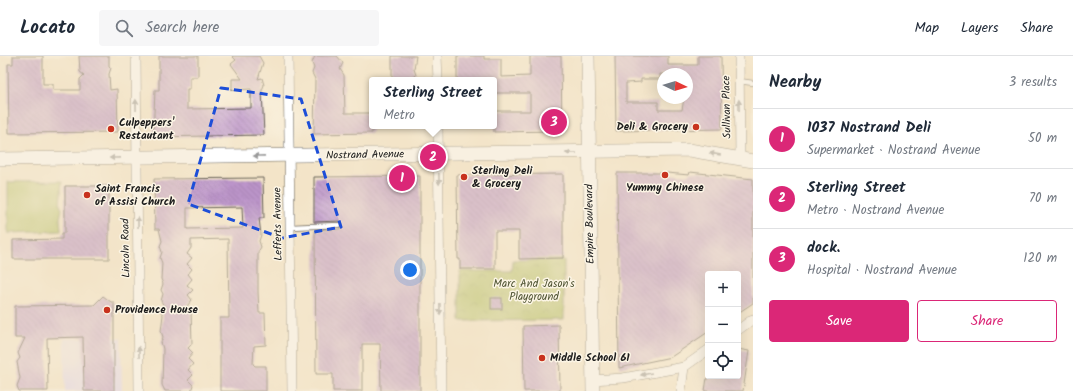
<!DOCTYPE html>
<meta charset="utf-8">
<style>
:root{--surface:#fff;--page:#f6f6f7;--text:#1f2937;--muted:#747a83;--line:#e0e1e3;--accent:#db2777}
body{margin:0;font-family:Kalam,sans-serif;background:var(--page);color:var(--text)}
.controls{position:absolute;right:12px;bottom:12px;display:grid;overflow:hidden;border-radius:4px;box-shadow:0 4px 16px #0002}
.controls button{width:36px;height:36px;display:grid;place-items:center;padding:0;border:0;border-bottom:1px solid var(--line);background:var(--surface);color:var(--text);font:20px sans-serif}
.compass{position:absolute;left:657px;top:12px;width:36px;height:36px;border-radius:50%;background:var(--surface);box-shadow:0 4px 16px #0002;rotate:94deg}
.you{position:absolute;left:410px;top:214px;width:14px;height:14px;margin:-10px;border:3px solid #fff;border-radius:50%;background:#1a73e8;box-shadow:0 0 0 6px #1a73e833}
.badge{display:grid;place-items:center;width:26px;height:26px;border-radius:50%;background:var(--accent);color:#fff;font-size:13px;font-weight:700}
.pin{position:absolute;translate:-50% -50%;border:2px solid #fff;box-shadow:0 1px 4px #0006}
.popup{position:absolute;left:369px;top:21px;width:128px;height:52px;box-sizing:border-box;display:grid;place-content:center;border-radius:4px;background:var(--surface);filter:drop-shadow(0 1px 3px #0005);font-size:13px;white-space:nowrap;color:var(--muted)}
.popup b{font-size:15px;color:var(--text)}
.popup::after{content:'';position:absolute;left:50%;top:100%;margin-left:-8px;border:8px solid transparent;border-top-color:var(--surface)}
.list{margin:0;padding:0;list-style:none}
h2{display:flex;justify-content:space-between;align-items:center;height:52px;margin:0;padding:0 16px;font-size:17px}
h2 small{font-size:13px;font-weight:400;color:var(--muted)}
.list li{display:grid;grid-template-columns:26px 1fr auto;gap:12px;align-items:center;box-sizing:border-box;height:60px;padding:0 16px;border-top:1px solid var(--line)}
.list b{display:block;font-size:15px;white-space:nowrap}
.list p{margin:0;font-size:13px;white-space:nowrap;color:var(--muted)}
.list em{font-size:13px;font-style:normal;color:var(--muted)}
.actions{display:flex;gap:8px;padding:12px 16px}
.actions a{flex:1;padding:9px 0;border:1px solid var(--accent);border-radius:4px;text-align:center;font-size:14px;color:var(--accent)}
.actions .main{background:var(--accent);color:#fff}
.icon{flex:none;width:22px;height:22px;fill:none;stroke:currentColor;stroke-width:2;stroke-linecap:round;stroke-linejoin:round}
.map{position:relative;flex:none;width:753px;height:335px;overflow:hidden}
header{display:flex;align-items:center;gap:24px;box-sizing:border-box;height:56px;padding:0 20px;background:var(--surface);border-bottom:1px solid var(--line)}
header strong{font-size:19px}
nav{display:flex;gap:22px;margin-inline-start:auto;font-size:14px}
.search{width:280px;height:36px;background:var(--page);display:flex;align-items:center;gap:10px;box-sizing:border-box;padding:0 14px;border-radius:4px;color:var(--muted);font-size:15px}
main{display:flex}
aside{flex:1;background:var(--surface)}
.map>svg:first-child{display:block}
.built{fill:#ded5f6}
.grass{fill:#b1c062;stroke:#666e3f}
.park{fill:url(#park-crowns);stroke:#666e3f}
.building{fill:url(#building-back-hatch);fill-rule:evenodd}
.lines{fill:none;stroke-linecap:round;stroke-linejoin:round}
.service-casing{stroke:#676258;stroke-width:6}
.minor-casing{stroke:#676258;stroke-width:10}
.secondary-casing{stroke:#676258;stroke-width:14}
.service{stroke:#fff;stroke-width:4.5}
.minor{stroke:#fff;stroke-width:9}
.secondary{stroke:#fff;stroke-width:13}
.oneway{fill:#999}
.marked{fill:none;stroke:#1d4ed8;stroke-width:3;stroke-dasharray:8 5;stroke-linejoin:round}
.poi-dot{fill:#c8321e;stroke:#fcf5e5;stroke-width:1.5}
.labels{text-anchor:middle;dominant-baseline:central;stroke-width:3;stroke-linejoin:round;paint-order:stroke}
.street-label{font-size:11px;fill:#1c1c1c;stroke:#fcf5e5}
.poi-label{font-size:11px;font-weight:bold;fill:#1c1c1c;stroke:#fcf5e5;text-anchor:start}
.park-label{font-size:11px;fill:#505534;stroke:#fcf5e5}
</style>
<header>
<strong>Locato</strong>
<div class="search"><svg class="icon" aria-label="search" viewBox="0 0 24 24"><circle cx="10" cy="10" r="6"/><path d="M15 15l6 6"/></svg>Search here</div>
<nav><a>Map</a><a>Layers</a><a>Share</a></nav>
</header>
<main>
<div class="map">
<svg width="753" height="335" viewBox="0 0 753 335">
<defs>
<pattern id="park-crowns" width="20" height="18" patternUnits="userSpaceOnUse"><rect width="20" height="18" fill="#b1c062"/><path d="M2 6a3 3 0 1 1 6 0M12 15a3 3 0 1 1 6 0" fill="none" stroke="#98a454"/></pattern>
<pattern id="building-back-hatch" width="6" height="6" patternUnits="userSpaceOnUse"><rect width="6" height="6" fill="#bc94ca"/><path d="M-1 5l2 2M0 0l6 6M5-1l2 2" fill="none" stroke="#9878a3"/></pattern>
</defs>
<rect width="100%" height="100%" fill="#fcf5e5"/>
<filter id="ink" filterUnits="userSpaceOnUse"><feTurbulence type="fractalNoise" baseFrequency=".025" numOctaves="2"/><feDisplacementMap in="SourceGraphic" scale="8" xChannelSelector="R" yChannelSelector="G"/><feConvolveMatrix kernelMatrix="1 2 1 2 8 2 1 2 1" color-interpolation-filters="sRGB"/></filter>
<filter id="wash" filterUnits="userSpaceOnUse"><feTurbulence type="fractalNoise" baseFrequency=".012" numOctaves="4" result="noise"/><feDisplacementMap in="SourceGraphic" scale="16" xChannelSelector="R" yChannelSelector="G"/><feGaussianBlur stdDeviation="0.9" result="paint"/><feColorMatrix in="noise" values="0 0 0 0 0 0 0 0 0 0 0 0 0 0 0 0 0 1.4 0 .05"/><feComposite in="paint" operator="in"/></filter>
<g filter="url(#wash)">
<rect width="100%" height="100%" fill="#f3e4c8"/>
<path class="built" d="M 121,282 L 122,335 L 65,335 L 64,283 Z"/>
<path class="grass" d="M 62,125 L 60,149 L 62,153 L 60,162 L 61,175 L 8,177 L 8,126 Z"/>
<path class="park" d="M 513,204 L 564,204 L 564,264 L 460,265 L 460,215 L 512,215 Z"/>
<g id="blocks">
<g class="building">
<path d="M 13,0 L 43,0 L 43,28 L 53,28 L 53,34 L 80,34 L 80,23 L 84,19 L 80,16 L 79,0 L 109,0 L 109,10 L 111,12 L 109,18 L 110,34 L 117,33 L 118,76 L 9,77 L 8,8 L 13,8 Z"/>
<path d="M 159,0 L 198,0 L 198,21 L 190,21 L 190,33 L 187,33 L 187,53 L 251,52 L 251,33 L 232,34 L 232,23 L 242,23 L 231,8 L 236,4 L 232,0 L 259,0 L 263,7 L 258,23 L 262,22 L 264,29 L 262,34 L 264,79 L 153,81 L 155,34 L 159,34 Z"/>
<path d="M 315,0 L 337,0 L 343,7 L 340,13 L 344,19 L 345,57 L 372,57 L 372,77 L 314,78 L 315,23 L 312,17 L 314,12 L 312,7 Z"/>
<path d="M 392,0 L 416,0 L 414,13 L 416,19 L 412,24 L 392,24 Z"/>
<path d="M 457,0 L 484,0 L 484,3 L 501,3 L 501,21 L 530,20 L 530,0 L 561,0 L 562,75 L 494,76 L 494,55 L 530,55 L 530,37 L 494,37 L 494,24 L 457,24 Z"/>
<path d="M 615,0 L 668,0 L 668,9 L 698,9 L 698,0 L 721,0 L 722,73 L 616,75 ZM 660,18 L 687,18 L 687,42 L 684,42 L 682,54 L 658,54 L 658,46 L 626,46 L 626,27 L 641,26 L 641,23 L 660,23 Z"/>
<path d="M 690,116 L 753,123 L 753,247 L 738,257 L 738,218 L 708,218 L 708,276 L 671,301 L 619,312 L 617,117 L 667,117 L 689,119 Z"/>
<path d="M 563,118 L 563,202 L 519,203 L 519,175 L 495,175 L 495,213 L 460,213 L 460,203 L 458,203 L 457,119 Z"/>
<path d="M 420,120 L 420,335 L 381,335 L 380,288 L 362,288 L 362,335 L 333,335 L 333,318 L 316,318 L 315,174 L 340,173 L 343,168 L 339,165 L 314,166 L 314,121 Z"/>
<path d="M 263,122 L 264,162 L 259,162 L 261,179 L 259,185 L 261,191 L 258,196 L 258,236 L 259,257 L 265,257 L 266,289 L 254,290 L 253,308 L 255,310 L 266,310 L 266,335 L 220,335 L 220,262 L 229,262 L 228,183 L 191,184 L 191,192 L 187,198 L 192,202 L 187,208 L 192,213 L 188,218 L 192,223 L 187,229 L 193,234 L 188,239 L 192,244 L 187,250 L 191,254 L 192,288 L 188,292 L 193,297 L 188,303 L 193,308 L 188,314 L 193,319 L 188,324 L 193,329 L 191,335 L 165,335 L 162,329 L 163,293 L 161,286 L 163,281 L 161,275 L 163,259 L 160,254 L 164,250 L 161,245 L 163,238 L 161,234 L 163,228 L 161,223 L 162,207 L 160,202 L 162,196 L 160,190 L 162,185 L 159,173 L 155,173 L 154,123 ZM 242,151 L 243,172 L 187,173 L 187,152 Z"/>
<path d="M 65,130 L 109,130 L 109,203 L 13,203 L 13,184 L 62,183 L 62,177 L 65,177 Z"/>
<path d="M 103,240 L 111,246 L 114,246 L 114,335 L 84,335 L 83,281 L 47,282 L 48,335 L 19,335 L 17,330 L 20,322 L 17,306 L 20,302 L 18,297 L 25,282 L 15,282 L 15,250 L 94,249 Z"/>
<rect x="491" y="242" width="11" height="11"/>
<path d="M 559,269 L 560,335 L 524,335 L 523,270 Z"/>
<path d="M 738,293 L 749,295 L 743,335 L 705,335 L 707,322 L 709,322 L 709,320 L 738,320 Z"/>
</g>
</g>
</g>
<g filter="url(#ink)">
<use href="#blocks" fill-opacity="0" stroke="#676258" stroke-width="1"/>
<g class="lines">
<defs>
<g id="service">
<path d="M 739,25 L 753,27"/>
<path d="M 290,171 L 339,169"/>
</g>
<g id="minor">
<path d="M 136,0 L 139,335"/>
<path d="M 288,0 L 292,335"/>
<path d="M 437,0 L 438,24"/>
<path d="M 739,0 L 740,102"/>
<path d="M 438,70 L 441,335"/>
<path d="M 738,274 L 753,263"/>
<path d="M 592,324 L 623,322 L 684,311 L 708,294"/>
<path d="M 681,335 L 684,311"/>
</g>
<g id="secondary">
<path d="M 588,0 L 593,335"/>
<path d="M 0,103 L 689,94 L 753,105"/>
</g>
</defs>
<use href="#service" class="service-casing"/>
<use href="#minor" class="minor-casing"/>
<use href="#secondary" class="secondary-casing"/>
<use href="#service" class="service"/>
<use href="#minor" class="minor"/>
<use href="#secondary" class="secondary"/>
</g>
<defs><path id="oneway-solid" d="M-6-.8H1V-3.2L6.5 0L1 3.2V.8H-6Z"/></defs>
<g class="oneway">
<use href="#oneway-solid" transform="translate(136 49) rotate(-91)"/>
<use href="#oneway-solid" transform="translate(739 49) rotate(-91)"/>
<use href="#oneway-solid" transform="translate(571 97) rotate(180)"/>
<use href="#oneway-solid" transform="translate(715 98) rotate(-171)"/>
<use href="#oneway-solid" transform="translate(259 100) rotate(179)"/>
<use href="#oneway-solid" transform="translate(115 102) rotate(179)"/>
<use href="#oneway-solid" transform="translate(439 123) rotate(89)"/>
<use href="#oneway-solid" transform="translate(138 166) rotate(-91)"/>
<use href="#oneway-solid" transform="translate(440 253) rotate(89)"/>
<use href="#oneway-solid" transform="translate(139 296) rotate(-91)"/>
<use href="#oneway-solid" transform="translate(646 318) rotate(170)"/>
</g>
</g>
<path d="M0 0H753V335H0ZM 221,32 L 301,43 L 341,171 L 282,182 L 188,148 Z" fill="#f3e4c8" fill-opacity=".55" fill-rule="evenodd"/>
<path class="marked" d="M 221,32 L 301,43 L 341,171 L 282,182 L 188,148 Z"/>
<g class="poi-dot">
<circle cx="696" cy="71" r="4"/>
<circle cx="111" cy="73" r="4"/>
<circle cx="665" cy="119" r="4"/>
<circle cx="464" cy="121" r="4"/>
<circle cx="87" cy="139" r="4"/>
<circle cx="107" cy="254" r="4"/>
<circle cx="542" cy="302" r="4"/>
</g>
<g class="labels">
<g class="street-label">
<text transform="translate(727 51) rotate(-91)">Sullivan Place</text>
<text transform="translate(365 99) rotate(-1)">Nostrand Avenue</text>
<text transform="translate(278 168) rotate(-91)">Lefferts Avenue</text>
<text transform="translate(590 168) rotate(-91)">Empire Boulevard</text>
<text transform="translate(126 192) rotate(-91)">Lincoln Road</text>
</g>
<g class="poi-label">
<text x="119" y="67">Culpeppers'<tspan x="119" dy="13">Restautant</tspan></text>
<text x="688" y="71" text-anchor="end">Deli &amp; Grocery</text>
<text x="472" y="115">Sterling Deli<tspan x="472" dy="13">&amp; Grocery</tspan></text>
<text x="665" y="132" text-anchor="middle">Yummy Chinese</text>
<text x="95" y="133">Saint Francis<tspan x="95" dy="13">of Assisi Church</tspan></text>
<text x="115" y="254">Providence House</text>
<text x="550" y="302">Middle School 61</text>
</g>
<g class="park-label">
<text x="534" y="228">Marc And Jason's<tspan x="534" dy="13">Playground</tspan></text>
</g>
</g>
</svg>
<div class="controls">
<button>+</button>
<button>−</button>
<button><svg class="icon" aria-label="locate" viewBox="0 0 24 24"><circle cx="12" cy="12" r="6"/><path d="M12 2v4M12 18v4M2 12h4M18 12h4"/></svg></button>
</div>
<svg class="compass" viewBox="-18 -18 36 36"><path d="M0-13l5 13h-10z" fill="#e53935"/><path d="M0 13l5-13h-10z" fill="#747a83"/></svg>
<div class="you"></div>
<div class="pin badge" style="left:402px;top:122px">1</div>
<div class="pin badge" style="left:433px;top:101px">2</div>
<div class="popup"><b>Sterling Street</b>Metro</div>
<div class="pin badge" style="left:554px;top:66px">3</div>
</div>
<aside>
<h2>Nearby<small>3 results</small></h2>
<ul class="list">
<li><span class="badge">1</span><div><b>1037 Nostrand Deli</b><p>Supermarket · Nostrand Avenue</p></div><em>50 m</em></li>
<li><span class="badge">2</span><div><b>Sterling Street</b><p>Metro · Nostrand Avenue</p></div><em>70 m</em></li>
<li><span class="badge">3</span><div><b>dock.</b><p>Hospital · Nostrand Avenue</p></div><em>120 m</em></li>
</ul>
<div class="actions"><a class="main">Save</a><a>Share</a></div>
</aside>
</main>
